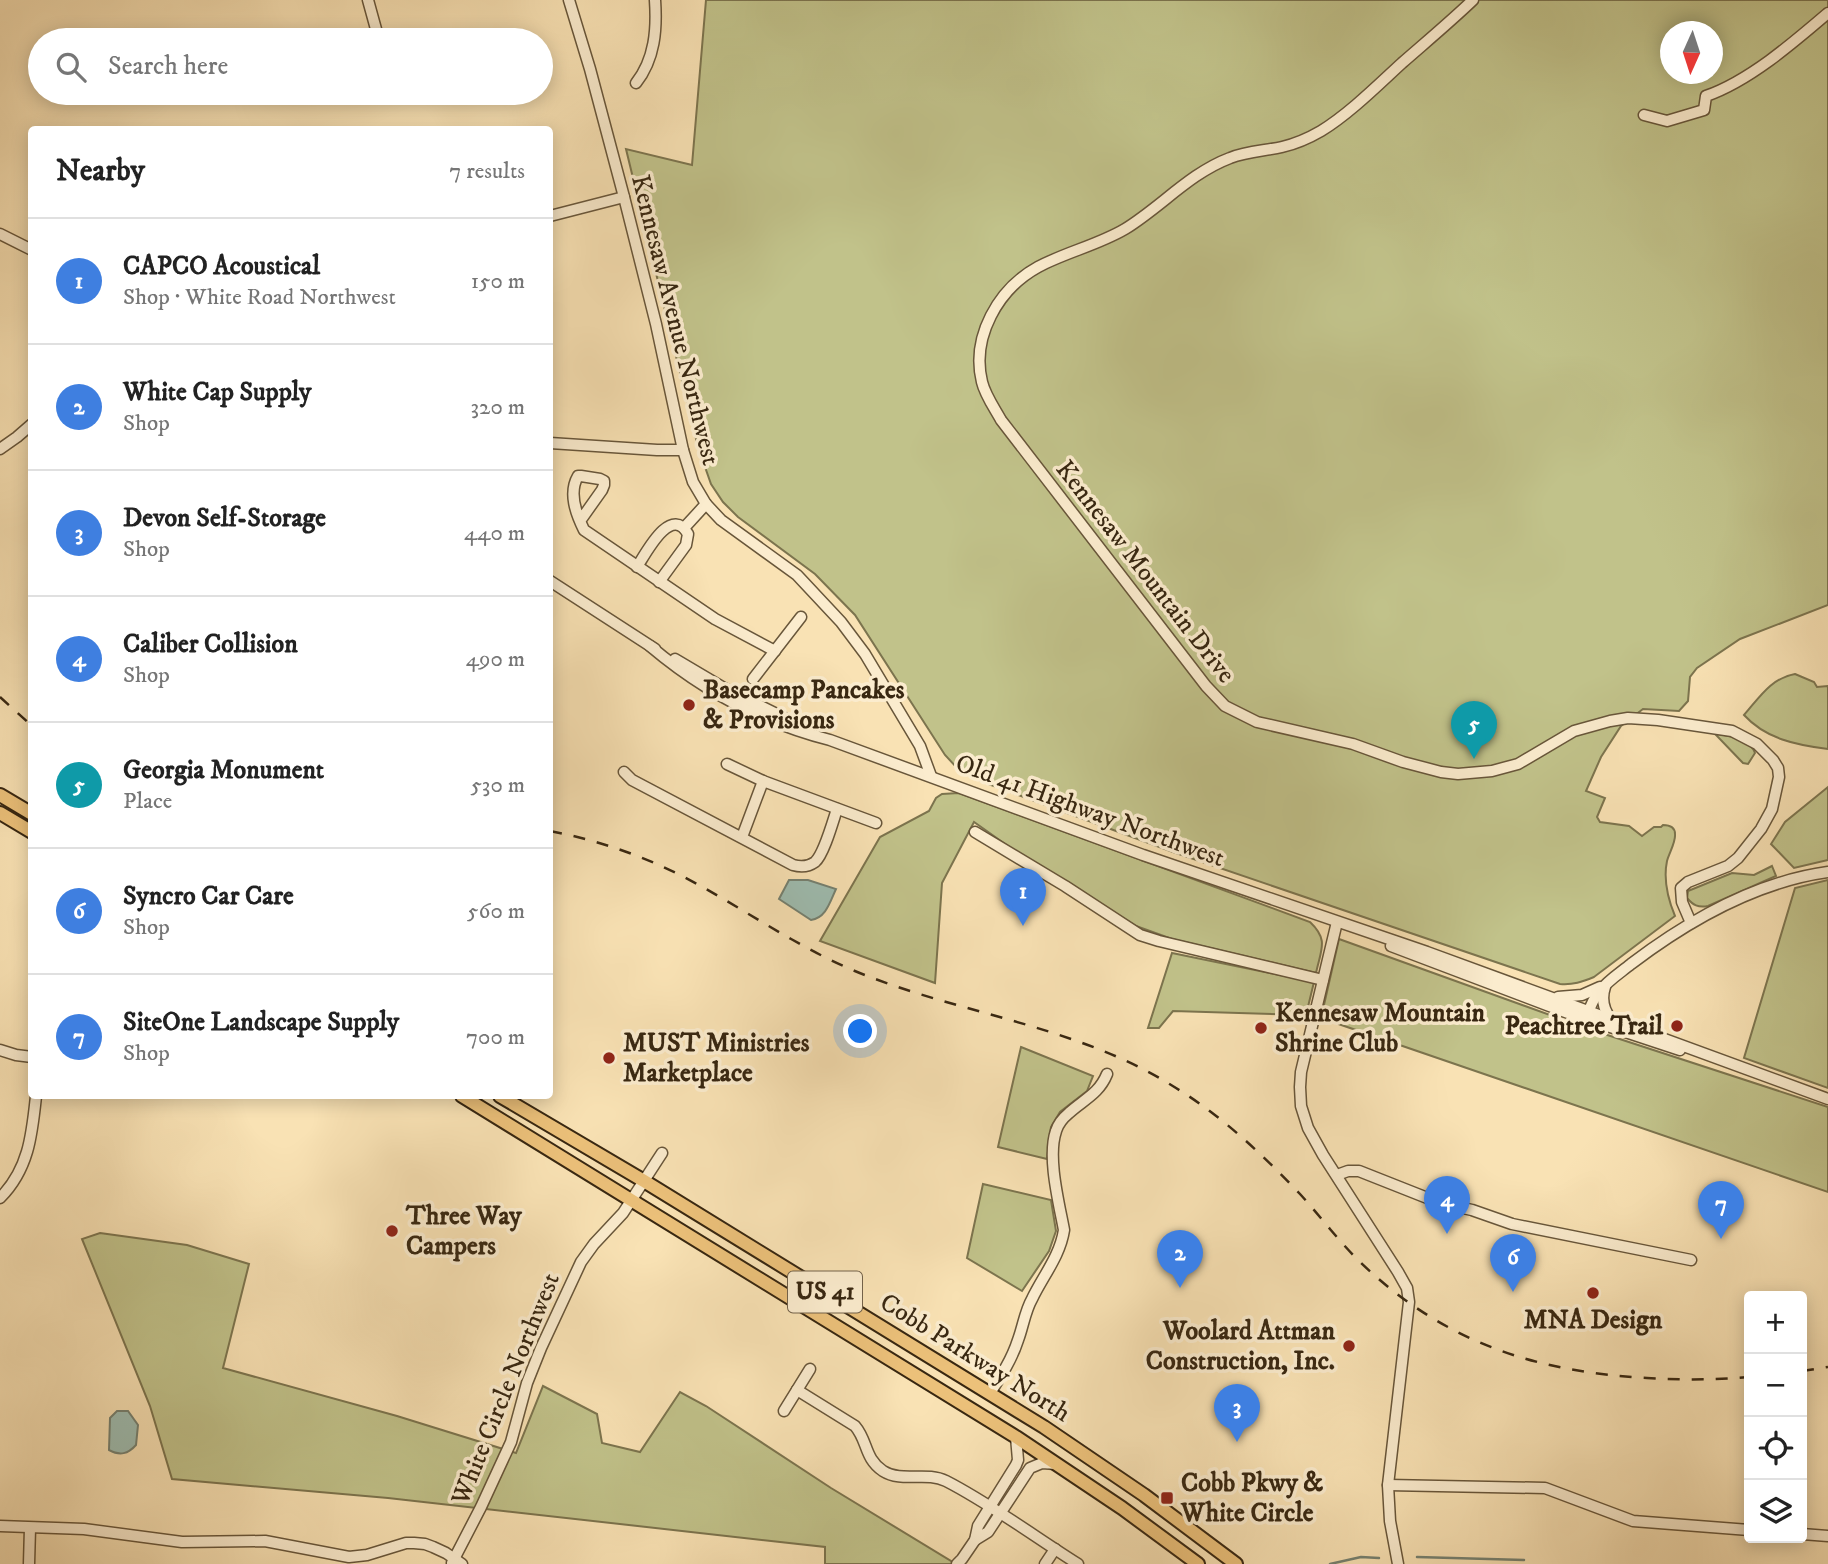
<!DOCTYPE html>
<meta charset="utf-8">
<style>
:root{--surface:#fff;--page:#f2f2f2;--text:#222;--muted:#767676;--line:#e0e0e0;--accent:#8f2418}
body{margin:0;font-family:"IM FELL DW Pica",serif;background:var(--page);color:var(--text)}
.controls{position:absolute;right:21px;bottom:21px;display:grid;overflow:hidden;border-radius:7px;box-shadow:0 4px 18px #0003}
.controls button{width:63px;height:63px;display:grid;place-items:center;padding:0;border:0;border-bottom:2px solid var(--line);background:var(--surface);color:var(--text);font:35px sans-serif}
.compass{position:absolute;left:1660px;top:21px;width:63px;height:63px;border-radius:50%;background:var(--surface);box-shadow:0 4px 18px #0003;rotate:183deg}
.you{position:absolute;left:861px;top:1032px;width:24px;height:24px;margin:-18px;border:5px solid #fff;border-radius:50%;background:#1a73e8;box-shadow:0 0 0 10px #1a73e833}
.badge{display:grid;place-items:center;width:46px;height:46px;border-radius:50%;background:var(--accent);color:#fff;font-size:23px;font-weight:700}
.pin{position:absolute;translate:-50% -58px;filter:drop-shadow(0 2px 4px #0008)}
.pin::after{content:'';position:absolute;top:37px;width:24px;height:21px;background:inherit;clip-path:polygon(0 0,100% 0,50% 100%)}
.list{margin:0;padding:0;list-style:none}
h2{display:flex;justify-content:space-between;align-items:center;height:91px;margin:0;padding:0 28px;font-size:30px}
h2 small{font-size:23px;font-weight:400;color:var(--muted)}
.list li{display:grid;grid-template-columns:46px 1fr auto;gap:21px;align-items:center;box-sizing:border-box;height:126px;padding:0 28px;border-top:2px solid var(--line)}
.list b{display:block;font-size:26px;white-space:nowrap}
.list p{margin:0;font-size:23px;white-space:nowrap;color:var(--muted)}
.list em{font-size:23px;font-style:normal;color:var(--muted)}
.icon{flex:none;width:38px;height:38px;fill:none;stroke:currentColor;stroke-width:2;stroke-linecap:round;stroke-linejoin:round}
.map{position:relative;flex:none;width:1828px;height:1564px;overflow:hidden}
.search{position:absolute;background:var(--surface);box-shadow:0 4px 18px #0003;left:28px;top:28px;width:525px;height:77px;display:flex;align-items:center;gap:18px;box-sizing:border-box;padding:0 24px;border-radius:38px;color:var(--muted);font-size:26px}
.panel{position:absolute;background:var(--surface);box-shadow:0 4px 18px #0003;left:28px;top:126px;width:525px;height:973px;border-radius:7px}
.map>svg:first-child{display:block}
.green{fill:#c1c28a;stroke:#7c744e;stroke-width:2;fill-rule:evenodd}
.water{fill:#9ebdb1;stroke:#758171;stroke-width:2}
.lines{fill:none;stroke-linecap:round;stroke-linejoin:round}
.stream{stroke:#758171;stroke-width:2.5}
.minor-casing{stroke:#68563a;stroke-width:13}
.major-casing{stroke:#382711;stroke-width:16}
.minor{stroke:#fbecce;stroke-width:10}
.major{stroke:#ecc17a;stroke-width:12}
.rail{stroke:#382711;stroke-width:2.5;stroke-dasharray:12 12;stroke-linecap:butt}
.poi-dot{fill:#8f2418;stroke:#fbecce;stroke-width:2.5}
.labels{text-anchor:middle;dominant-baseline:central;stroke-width:7;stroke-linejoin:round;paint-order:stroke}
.shield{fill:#fbecce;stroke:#72624a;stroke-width:2}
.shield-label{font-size:24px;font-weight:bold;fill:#382711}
.street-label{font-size:26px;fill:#382711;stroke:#fbecce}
.poi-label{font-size:26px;font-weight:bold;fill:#382711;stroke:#fbecce;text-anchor:start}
</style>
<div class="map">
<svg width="1828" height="1564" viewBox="0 0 1828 1564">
<rect width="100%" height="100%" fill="#f9e2b4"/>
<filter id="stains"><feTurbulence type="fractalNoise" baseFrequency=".00286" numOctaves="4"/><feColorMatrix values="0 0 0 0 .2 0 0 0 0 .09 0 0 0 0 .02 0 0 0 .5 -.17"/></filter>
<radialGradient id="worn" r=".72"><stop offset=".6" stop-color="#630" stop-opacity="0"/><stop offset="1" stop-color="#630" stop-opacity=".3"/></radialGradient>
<g class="green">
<path d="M 706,0 L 1828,0 L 1828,605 L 1740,639 L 1697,668 L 1690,677 L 1688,701 L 1679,711 L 1643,709 L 1621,726 L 1601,757 L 1586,791 L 1605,798 L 1597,817 L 1600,822 L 1629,826 L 1642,836 L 1654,827 L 1661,827 L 1663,825 C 1669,825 1675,827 1675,834 C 1676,842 1669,853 1667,861 C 1663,880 1668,899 1675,916 L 1594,977 C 1582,982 1573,985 1560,984 L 1173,852 L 983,782 L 959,770 L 945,755 L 855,615 L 815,574 L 738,517 L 723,502 L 711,484 L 698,447 L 626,149 L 692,165 ZM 1671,32 L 1713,32 L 1713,74 L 1671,74 Z"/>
<path d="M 1795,674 L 1814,682 L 1817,687 L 1828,686 L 1828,749 C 1796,745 1766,739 1744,715 C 1759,698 1771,678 1795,674 Z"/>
<path d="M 1719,734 C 1732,737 1750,739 1755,753 L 1748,764 L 1743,763 L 1716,735 Z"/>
<path d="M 1828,787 L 1828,860 L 1794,868 L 1771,844 L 1785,822 Z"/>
<path d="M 959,793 L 1310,922 C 1329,940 1321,949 1316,973 L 1172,939 L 1136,926 L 1015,851 L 974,822 L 942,883 L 935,983 L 820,941 L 880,837 L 929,811 L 936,798 L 942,794 Z"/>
<path d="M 1772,866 L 1776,876 L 1708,906 C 1698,908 1693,905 1687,898 L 1688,891 L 1732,873 L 1754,875 Z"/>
<path d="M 1828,880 L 1828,1088 L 1744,1058 L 1795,888 Z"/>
<path d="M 1339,939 L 1586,1028 L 1828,1107 L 1828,1192 L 1321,1018 Z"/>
<path d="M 1172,953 L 1314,982 L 1306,1015 L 1173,1011 L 1159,1028 L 1148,1028 Z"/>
<path d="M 1021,1047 L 1093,1076 L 1087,1091 L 1060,1112 L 1051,1127 L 1047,1159 L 998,1147 Z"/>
<path d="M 983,1184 L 1051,1200 L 1056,1231 L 1049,1251 L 1022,1291 L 967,1258 Z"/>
<path d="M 100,1233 L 187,1245 L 249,1264 L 223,1368 L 397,1416 L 516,1453 L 543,1386 L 597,1414 L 602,1443 L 640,1452 L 680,1392 L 706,1406 L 831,1488 L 956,1564 L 825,1564 L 825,1547 L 388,1498 L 172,1479 L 150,1406 L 82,1239 Z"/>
</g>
<g class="water">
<path d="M 789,880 L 808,880 L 836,889 C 830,902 826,918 811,920 L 779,899 Z"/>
<path d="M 117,1411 L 128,1411 L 138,1425 L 136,1445 C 128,1454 120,1456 109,1450 L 110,1418 Z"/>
</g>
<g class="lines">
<g class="stream">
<path d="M 1417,1557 L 1524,1560"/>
<path d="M 1330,1564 L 1361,1557 L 1379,1558"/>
</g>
<defs>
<g id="minor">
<path d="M 368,0 L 379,40"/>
<path d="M 569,0 L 590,69 L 624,197 L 656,324 L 683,450 L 693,482 L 706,504 L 721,520 L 797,575 L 841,622 L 865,654 L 920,746 L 931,776"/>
<path d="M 1473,0 C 1450,22 1426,42 1402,63 C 1378,85 1349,114 1321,131 C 1309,138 1295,144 1282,147 C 1264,151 1247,151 1230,158 C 1190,173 1161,207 1125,229 C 1098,245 1066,252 1038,267 C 998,289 971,337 982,382 C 985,395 995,409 1001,420 L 1206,686 L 1225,706 L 1257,722 L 1353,744 L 1403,762 L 1441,772 L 1458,774 L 1492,771 L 1518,764 L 1574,731 L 1610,721 L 1628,718 L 1658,720 L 1732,731 L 1757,744 L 1773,760 L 1778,768 L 1779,777 L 1772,809 L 1761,829 L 1738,858 L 1728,866 L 1688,882 L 1681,888 L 1682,902 L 1691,923"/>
<path d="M 636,83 C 655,59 657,29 655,0"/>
<path d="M 393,93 L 395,98"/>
<path d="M 1644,115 L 1667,121 L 1704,110 L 1706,96 C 1749,81 1793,43 1828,13"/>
<path d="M 550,216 L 624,197"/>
<path d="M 0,234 L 32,250"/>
<path d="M 550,443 L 657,450 L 683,450"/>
<path d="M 0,449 L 17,437 L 32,424"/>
<path d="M 580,521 L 602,490 L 604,485 L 604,481 L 600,479 L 581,476 L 578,476 C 568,493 576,514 584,530 L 715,619 L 775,651"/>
<path d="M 684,528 L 706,504"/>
<path d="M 637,567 C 646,553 671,504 688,534 L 686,545 L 659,582"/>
<path d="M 550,581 L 655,649"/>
<path d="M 650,646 C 702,690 763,723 830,740 L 1143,855 L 1427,952 L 1828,1099"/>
<path d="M 675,659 L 724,688 L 807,729"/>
<path d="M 753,679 L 801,617"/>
<path d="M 727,764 L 763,781 L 876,823"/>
<path d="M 624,772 L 632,780 L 793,865 C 800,867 808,867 815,862 C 824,854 833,821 837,809"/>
<path d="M 975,832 L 1065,886 L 1140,935 L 1159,941 L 1323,980"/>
<path d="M 742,837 L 763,781"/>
<path d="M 1337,922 L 1301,1072 L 1300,1087 L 1301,1106 L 1308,1128 L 1323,1155 L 1398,1272 L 1407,1288 L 1409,1302 L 1388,1485 L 1390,1521 L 1398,1564"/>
<path d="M 1391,946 L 1568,1013 L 1680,1050"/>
<path d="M 1605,987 C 1601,999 1603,1009 1611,1019"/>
<path d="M 1558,997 L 1582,995 L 1600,987"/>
<path d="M 1587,1016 C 1590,1007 1593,999 1599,992 C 1607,981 1620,973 1631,964 C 1689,920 1755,882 1828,872"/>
<path d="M 0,1050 L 16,1055 L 32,1057"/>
<path d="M 1337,1175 L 1348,1171 L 1359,1171 L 1440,1203 L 1472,1210 L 1512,1224 L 1691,1260"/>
<path d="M 0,1198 C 29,1169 32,1134 36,1096"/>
<path d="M 797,1390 L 855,1426 C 868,1441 864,1458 883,1471 C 902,1483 926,1471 946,1481 C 991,1504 1035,1537 1078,1564"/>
<path d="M 990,1393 C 1001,1376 1012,1359 1018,1340 C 1023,1327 1025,1311 1032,1299 C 1043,1276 1060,1256 1064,1230 C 1059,1203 1047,1157 1056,1131 C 1058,1124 1063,1118 1069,1113 C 1083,1100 1099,1094 1107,1074"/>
<path d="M 784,1411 L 810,1369"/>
<path d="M 1388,1485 L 1545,1488 L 1633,1521 L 1749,1530"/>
<path d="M 0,1526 L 84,1529 L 182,1542 L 265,1541 L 349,1557 L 367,1555 L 406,1543 L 414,1543 L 425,1544 L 433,1547 L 446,1553 L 462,1564"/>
<path d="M 1802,1534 L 1828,1536"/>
<path d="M 975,1540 L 988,1532 L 1030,1468 L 1042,1463 L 1056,1464"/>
<path d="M 452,1563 L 481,1507 L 511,1442 L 527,1383 L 541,1348 L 581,1262 L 594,1244 L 623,1213 L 662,1153"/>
<path d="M 29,1564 L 30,1528"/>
<path d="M 957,1564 L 962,1559 L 975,1540 L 978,1526 L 1016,1465 L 1018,1460 L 1016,1437"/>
<path d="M 1045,1564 L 1055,1549"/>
</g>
<g id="major">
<path d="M 0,795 L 32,814"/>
<path d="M 0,813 L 32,832"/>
<path d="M 462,1096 L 1016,1437 L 1122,1508 L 1198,1564"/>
<path d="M 500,1096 L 644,1181 L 1044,1427 L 1144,1495 L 1236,1564"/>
</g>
</defs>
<use href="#minor" class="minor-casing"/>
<use href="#major" class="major-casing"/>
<use href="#minor" class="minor"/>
<use href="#major" class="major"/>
<g class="rail">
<path d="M 0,697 L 32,726"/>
<path d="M 550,831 C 597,840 641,855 684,877 C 747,910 803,952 870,977 C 972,1016 1082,1028 1176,1088 C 1223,1117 1262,1154 1300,1194 C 1320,1216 1337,1239 1358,1260 C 1441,1341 1534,1372 1647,1378 C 1681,1380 1715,1380 1749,1377"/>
<path d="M 1802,1371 L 1828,1367"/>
</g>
</g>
<g class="poi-dot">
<circle cx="689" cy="705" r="7"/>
<circle cx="1677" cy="1026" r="7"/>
<circle cx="1261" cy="1028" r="7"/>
<circle cx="609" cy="1058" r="7"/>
<circle cx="392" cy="1231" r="7"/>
<circle cx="1593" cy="1293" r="7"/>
<circle cx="1349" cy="1346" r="7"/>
<rect x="1160" y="1491" width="14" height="14" rx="3.5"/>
</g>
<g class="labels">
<rect class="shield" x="788" y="1271.5" width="74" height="41" rx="5"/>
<g class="shield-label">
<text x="825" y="1292">US 41</text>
</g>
<g class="street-label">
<text transform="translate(675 320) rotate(76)">Kennesaw Avenue Northwest</text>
<text transform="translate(1145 572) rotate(52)">Kennesaw Mountain Drive</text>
<text transform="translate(1090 811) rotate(20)">Old 41 Highway Northwest</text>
<text transform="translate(975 1358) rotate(32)">Cobb Parkway North</text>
<text transform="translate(506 1389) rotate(-68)">White Circle Northwest</text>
</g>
<g class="poi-label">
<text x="703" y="690">Basecamp Pancakes<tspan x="703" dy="30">&amp; Provisions</tspan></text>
<text x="1275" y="1013">Kennesaw Mountain<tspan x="1275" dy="30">Shrine Club</tspan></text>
<text x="1663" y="1026" text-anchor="end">Peachtree Trail</text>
<text x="623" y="1043">MUST Ministries<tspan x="623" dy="30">Marketplace</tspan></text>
<text x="406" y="1216">Three Way<tspan x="406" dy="30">Campers</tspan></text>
<text x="1593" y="1320" text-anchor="middle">MNA Design</text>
<text x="1335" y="1331" text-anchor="end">Woolard Attman<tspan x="1335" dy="30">Construction, Inc.</tspan></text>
<text x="1181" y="1483">Cobb Pkwy &amp;<tspan x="1181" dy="30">White Circle</tspan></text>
</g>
</g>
<rect width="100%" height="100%" filter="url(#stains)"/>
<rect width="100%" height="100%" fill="url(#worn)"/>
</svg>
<div class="controls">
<button>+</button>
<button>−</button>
<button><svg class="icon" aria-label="locate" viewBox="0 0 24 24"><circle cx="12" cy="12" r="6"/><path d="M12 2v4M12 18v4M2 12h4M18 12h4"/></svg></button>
<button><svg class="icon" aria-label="layers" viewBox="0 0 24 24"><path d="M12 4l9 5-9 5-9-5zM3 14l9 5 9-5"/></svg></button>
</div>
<svg class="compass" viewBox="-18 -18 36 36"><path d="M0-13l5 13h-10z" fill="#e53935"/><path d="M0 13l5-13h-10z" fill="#767676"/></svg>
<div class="you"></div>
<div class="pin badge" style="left:1023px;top:926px;background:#3f7fe0">1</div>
<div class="pin badge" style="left:1180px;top:1288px;background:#3f7fe0">2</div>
<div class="pin badge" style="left:1237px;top:1442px;background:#3f7fe0">3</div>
<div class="pin badge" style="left:1447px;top:1234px;background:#3f7fe0">4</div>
<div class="pin badge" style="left:1474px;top:759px;background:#0f9aa8">5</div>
<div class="pin badge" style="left:1513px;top:1292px;background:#3f7fe0">6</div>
<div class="pin badge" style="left:1721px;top:1239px;background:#3f7fe0">7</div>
<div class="search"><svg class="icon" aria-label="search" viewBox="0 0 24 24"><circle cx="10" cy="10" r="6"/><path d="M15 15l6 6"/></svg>Search here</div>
<section class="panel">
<h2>Nearby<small>7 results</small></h2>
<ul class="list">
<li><span class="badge" style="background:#3f7fe0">1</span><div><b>CAPCO Acoustical</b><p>Shop · White Road Northwest</p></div><em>150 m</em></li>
<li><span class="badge" style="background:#3f7fe0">2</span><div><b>White Cap Supply</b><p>Shop</p></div><em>320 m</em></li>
<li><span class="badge" style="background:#3f7fe0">3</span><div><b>Devon Self-Storage</b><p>Shop</p></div><em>440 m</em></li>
<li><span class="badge" style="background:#3f7fe0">4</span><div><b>Caliber Collision</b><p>Shop</p></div><em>490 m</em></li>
<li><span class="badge" style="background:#0f9aa8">5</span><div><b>Georgia Monument</b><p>Place</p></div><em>530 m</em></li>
<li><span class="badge" style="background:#3f7fe0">6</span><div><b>Syncro Car Care</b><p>Shop</p></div><em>560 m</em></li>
<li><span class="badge" style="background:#3f7fe0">7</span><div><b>SiteOne Landscape Supply</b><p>Shop</p></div><em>700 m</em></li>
</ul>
</section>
</div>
